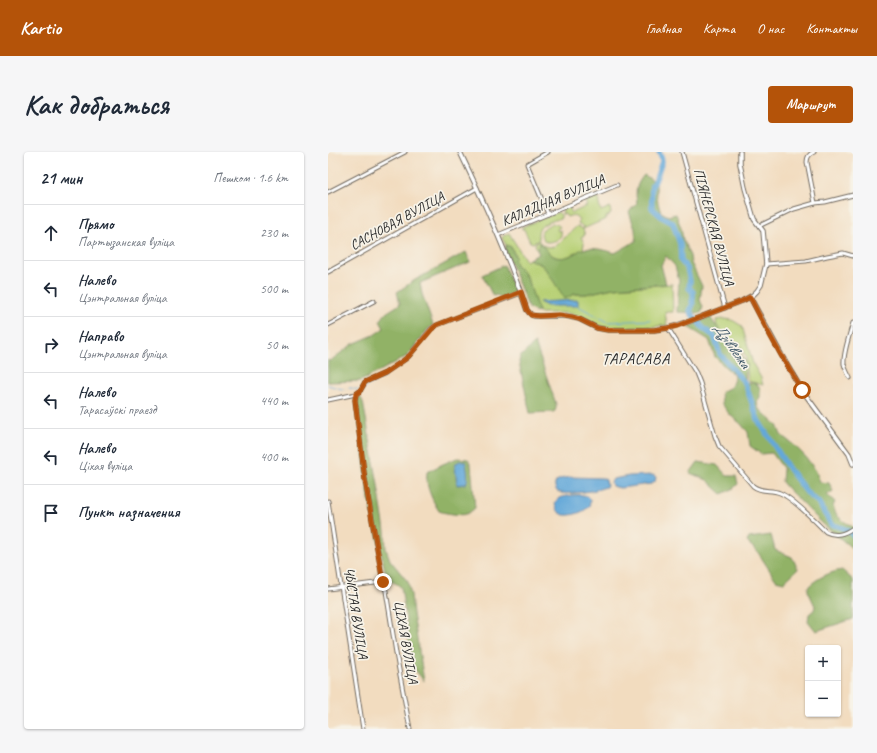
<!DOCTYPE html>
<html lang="ru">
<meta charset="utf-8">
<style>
:root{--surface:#fff;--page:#f6f6f7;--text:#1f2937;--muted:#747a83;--line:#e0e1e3;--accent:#b45309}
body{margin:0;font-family:Caveat,sans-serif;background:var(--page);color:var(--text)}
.controls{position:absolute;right:12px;bottom:12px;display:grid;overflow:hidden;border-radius:4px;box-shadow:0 1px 3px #0004}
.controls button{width:36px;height:36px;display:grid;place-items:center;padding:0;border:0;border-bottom:1px solid var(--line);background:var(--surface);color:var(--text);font:20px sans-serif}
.stop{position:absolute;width:12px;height:12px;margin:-9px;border:3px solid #b45309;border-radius:50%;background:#fff}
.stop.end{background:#b45309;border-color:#fff;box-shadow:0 1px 4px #0008}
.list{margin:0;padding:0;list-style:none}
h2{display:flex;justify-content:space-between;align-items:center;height:52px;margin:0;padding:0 16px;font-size:17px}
h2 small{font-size:13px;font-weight:400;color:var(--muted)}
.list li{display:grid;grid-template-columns:26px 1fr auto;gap:12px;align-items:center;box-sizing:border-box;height:56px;padding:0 16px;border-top:1px solid var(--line)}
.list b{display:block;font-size:15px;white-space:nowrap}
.list p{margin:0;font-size:13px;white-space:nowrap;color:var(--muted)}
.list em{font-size:13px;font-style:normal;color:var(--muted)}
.icon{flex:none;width:22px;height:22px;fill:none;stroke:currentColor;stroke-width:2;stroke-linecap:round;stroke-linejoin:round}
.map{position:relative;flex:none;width:525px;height:577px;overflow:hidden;border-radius:4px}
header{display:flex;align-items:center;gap:24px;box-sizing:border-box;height:56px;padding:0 20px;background:var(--accent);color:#fff}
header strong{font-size:19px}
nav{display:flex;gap:22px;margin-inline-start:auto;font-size:14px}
.intro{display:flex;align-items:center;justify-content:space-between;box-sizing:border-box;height:96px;padding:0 24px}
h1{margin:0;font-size:28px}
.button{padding:10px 18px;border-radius:4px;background:var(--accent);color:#fff;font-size:14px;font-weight:700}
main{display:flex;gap:24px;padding:0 24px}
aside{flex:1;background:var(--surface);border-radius:4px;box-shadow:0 1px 3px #0004}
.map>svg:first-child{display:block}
.green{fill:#b7d075;stroke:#717e50}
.forest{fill:#91b266;stroke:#5e6e48}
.water{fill:#64a8d9;stroke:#486a82}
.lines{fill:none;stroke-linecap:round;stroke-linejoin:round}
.stream{stroke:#64a8d9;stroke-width:1}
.river{stroke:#64a8d9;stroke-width:5.5}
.minor-casing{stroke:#71695f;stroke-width:5}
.tertiary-casing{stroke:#71695f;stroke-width:5.5}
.minor{stroke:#fff;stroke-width:3}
.tertiary{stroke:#fff;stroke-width:3.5}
.route{stroke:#b45309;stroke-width:5}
.labels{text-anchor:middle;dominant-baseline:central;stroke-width:3.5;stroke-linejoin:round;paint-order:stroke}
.street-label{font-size:14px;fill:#2b2b2b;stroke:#f7f3e8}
.water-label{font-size:15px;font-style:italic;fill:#3f5768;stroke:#f7f3e8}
.quarter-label{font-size:16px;letter-spacing:1px;fill:#2b2b2b;stroke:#f7f3e8}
</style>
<header>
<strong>Kartio</strong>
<nav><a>Главная</a><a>Карта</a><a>О нас</a><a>Контакты</a></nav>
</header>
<div class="intro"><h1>Как добраться</h1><a class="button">Маршрут</a></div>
<main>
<aside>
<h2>21 мин<small>Пешком · 1.6 km</small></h2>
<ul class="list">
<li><svg class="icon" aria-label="ahead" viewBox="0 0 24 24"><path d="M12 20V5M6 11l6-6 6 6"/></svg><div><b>Прямо</b><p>Партызанская вуліца</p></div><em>230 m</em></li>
<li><svg class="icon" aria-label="left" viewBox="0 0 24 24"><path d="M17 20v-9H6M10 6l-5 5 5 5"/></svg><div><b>Налево</b><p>Цэнтральная вуліца</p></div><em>500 m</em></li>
<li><svg class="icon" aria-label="right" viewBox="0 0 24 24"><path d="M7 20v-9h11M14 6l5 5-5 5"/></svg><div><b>Направо</b><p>Цэнтральная вуліца</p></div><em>50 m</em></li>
<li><svg class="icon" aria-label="left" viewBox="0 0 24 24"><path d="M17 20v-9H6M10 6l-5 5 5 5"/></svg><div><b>Налево</b><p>Тарасаўскі праезд</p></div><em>440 m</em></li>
<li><svg class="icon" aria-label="left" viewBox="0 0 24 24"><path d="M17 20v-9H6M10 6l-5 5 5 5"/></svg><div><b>Налево</b><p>Ціхая вуліца</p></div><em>400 m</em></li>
<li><svg class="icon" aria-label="arrive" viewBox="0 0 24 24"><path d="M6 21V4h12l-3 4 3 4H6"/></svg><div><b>Пункт назначения</b></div></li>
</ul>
</aside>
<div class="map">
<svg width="525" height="577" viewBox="0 0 525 577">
<rect width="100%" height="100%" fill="#f7f3e8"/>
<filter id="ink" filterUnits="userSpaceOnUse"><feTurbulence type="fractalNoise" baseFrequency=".025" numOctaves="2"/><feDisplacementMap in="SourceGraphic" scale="8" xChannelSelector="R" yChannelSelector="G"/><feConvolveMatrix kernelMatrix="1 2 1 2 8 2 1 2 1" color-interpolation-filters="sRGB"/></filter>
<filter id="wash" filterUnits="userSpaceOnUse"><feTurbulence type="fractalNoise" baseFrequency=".012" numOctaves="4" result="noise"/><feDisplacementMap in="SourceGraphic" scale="16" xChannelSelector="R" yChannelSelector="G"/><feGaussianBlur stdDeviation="0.9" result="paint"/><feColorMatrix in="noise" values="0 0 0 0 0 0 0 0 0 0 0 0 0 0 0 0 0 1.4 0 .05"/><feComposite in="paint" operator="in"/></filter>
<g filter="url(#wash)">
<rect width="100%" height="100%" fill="#f2dcbf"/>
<g class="green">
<path d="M 269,44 L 272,50 L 271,53 L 273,59 L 282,55 L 283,62 L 278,65 L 278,67 L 255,77 L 257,83 L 253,85 L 256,91 L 255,97 C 246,102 234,110 224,103 C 219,101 215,95 212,92 L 209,98 L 207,92 L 211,89 C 215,95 221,96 228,94 L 249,74 L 255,77 L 256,75 L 250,72 L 251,69 C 249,62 244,63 239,65 L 237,62 L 234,62 L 235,56 L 239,55 L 241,55 L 244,61 L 259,54 L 257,49 Z"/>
<path d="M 230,60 L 233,63 L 233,66 C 222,70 206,72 211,88 L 205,91 L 202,90 L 196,77 L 194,77 L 194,75 Z"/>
<path d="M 224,72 C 227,72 230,72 232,75 L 229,77 L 230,79 L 233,78 C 235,88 226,90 218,90 C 209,83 214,75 224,72 Z"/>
<path d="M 181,81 L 198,109 L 201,107 L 214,113 L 219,119 L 246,142 L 258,142 L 285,136 L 344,132 L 345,160 L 337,160 L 339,173 L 321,175 L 280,176 L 268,173 L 244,162 L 237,161 L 212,161 C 210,157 208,154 207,150 C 202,137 201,121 188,113 L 186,107 L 188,106 L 183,95 L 178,93 L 174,86 L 175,84 Z"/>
<path d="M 397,167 L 404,168 L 414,174 L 425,212 L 433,226 L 435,233 L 420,229 L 418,205 L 410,190 L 404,193 L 396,181 L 389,175 L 388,168 Z"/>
</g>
<g class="forest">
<path d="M 316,23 L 328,30 C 328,41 329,50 333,60 L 340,64 L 348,62 L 353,76 L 355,88 L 362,104 L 363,111 L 374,134 L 372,148 L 375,155 L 373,161 L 349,160 L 351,129 L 347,114 L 338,104 L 333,113 L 338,132 L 285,136 L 258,142 L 246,142 L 237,147 L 219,119 L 214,113 L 201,107 L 211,102 L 209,98 L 212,91 C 223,103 226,110 244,103 C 248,101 251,98 255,97 C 265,95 277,98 287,101 L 308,89 L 307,77 L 301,60 L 309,51 C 307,38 308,33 316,23 Z"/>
<path d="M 178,93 L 183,95 L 188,106 L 186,108 L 188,113 C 201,121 204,145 211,159 L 209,160 L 201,157 L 177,98 Z"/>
<path d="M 138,100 L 142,110 L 92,131 L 94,142 L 105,173 L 100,177 L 79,204 L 39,226 L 32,229 L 0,230 L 0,208 L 2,209 L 25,192 L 46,183 L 56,176 L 52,169 L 58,161 L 72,152 L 69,140 L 87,128 Z"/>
<path d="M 176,113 L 187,140 L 173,146 L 169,143 L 165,144 L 154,123 Z"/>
<path d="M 382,165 L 386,171 L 389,175 L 396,181 L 399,191 L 404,193 L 411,192 C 412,199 415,208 420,213 L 418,217 L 417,231 L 427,231 L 432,235 L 432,245 L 429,250 L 430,256 L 449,273 L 453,283 L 467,294 L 477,304 L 488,319 L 492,330 L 501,331 L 505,339 L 499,343 L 507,350 L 505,354 C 509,367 514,368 525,375 L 525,397 L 494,371 L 460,337 L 454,330 L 455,316 L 444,301 L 433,302 L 422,294 L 420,280 L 412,271 L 402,263 L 394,252 L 393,240 L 403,235 L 407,224 L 387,205 L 381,188 L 360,175 Z"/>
<path d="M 207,191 L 228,252 L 228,256 L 227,259 L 225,260 L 202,261 L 191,210 L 192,205 Z"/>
<path d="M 31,245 L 33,246 L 35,250 L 49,327 L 57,379 L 58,397 L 62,408 L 80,430 L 83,443 L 85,462 L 96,529 L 85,515 L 73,435 L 69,432 L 61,428 L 58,423 L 41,347 L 28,249 Z"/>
<path d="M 129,306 L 140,307 L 143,313 L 147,356 C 138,364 136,363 125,362 C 120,361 116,361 111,359 C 104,348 97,333 99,320 L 115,312 Z"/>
<path d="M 370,310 L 389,313 L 399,324 L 408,324 L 410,332 L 406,336 L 394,342 L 379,328 L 362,321 Z"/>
<path d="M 443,383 L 447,398 L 464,405 L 470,417 L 456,430 L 448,428 L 429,399 L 419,390 L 421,386 Z"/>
<path d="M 514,418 L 525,428 L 525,467 L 488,479 L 480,469 L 481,462 L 486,458 L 487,454 L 480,439 L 480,435 C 489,426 502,420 514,418 Z"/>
</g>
<g class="water">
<path d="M 250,148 L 250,154 L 219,154 L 211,150 Z"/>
<path d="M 132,309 L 137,309 C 139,316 141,326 138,332 L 129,333 L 127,314 L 128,311 Z"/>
<path d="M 325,323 L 328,325 L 327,330 L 323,332 L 292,336 L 284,334 L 283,330 L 285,327 L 301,324 Z"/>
<path d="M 244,325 L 275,326 L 278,328 L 279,333 L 278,335 C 267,339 257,340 246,341 C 242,341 238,342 233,341 C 230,340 228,339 227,335 C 225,326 238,326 244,325 Z"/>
<path d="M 245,343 C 252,343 258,341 262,348 C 262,350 262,353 261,354 C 257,360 244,364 237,363 C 231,363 223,352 230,347 C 234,344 240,344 245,343 Z"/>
</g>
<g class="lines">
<g class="stream">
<path d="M 250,154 L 280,170 L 322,168"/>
<path d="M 0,233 L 14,237 L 23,236 L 30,238"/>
<path d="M 33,239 L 35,238 L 39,234 L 57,225"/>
</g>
<path class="river" d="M 331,0 C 332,3 334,6 334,9 C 333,12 328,28 326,31 C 326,32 325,32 324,33 C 323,35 324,54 324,56 L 334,65 L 345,71 L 352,92 L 353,109 L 359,116 L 362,129 L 361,136 L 365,140 L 365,146 L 364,150 L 365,152 L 362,159 L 363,161 L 376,177 L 386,184 L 392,202 L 417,231 L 430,268 L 461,317 L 480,342 L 490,350 L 503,372 L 517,377 L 525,383"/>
</g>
</g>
<g filter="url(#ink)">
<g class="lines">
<defs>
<g id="minor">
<path d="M 220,0 L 199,12 L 220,62"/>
<path d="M 354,0 L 397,156"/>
<path d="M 486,0 C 481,2 479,5 479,10 L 487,51"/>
<path d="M 0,40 L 77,0"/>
<path d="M 431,74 L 466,57 L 487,51 L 497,50 L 525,43"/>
<path d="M 170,83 L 289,33"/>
<path d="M 438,112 L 478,109 L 499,104 L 515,101 L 525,104"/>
<path d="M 0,120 L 149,36"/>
<path d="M 0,173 L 46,149"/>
<path d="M 340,176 L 368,221 L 372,231 L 387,284 L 391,294 L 425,334 C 434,341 442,337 452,341 C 465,346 487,369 498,380 C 508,385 516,382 525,376"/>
<path d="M 522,226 C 520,222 517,216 516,212 C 515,201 522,181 525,171"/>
<path d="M 0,248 L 28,242"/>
<path d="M 0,349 L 35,577"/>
<path d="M 0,437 L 55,430"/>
<path d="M 82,577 L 69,507 L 58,439 L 55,430 L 37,328 L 27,248 L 28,242 L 32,239 L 37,230 L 57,221 L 76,208 L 81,204 L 103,177 L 109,173 L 193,141"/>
</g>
<g id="tertiary">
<path d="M 132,0 C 157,52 180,103 199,158 C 201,161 203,163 206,164 L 238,164 L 251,167 L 269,176 L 280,178 L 326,178 L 340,176 L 362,169 L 414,149 L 425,143 L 429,139 L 433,133 L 438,112 L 435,79 L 426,67 L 417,36 L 412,12 L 412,0"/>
<path d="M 422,145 L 459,213 L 474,238 L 521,302 L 525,312"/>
</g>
</defs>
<use href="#minor" class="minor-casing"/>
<use href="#tertiary" class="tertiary-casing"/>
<use href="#minor" class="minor"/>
<use href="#tertiary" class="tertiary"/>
</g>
</g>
<g class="lines" filter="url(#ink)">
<path class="route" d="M 55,430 L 37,328 L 27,248 L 28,242 L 32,239 L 37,230 L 57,221 L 76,208 L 81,204 L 104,177 L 109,173 L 193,140 L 199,158 L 203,163 L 211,164 L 231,163 L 244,165 L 251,167 L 269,176 L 280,178 L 326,178 L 340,176 L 349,174 L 414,149 L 422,145 C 438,177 455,208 474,238"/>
</g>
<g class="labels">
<g class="street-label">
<text transform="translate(225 48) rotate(-23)">КАЛЯДНАЯ ВУЛІЦА</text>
<text transform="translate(69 69) rotate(-29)">САСНОВАЯ ВУЛІЦА</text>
<text transform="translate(386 75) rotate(75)">ПІЯНЕРСКАЯ ВУЛІЦА</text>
<text transform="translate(28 461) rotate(81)">ЧЫСТАЯ ВУЛІЦА</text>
<text transform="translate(78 490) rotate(80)">ЦІХАЯ ВУЛІЦА</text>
</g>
<g class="water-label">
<text transform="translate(404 194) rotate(55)">Дзівівелка</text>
</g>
<g class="quarter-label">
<text x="308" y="207">ТАРАСАВА</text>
</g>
</g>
</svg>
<div class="controls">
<button>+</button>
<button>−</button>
</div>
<div class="stop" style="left:474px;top:238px"></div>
<div class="stop end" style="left:55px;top:430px"></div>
</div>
</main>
